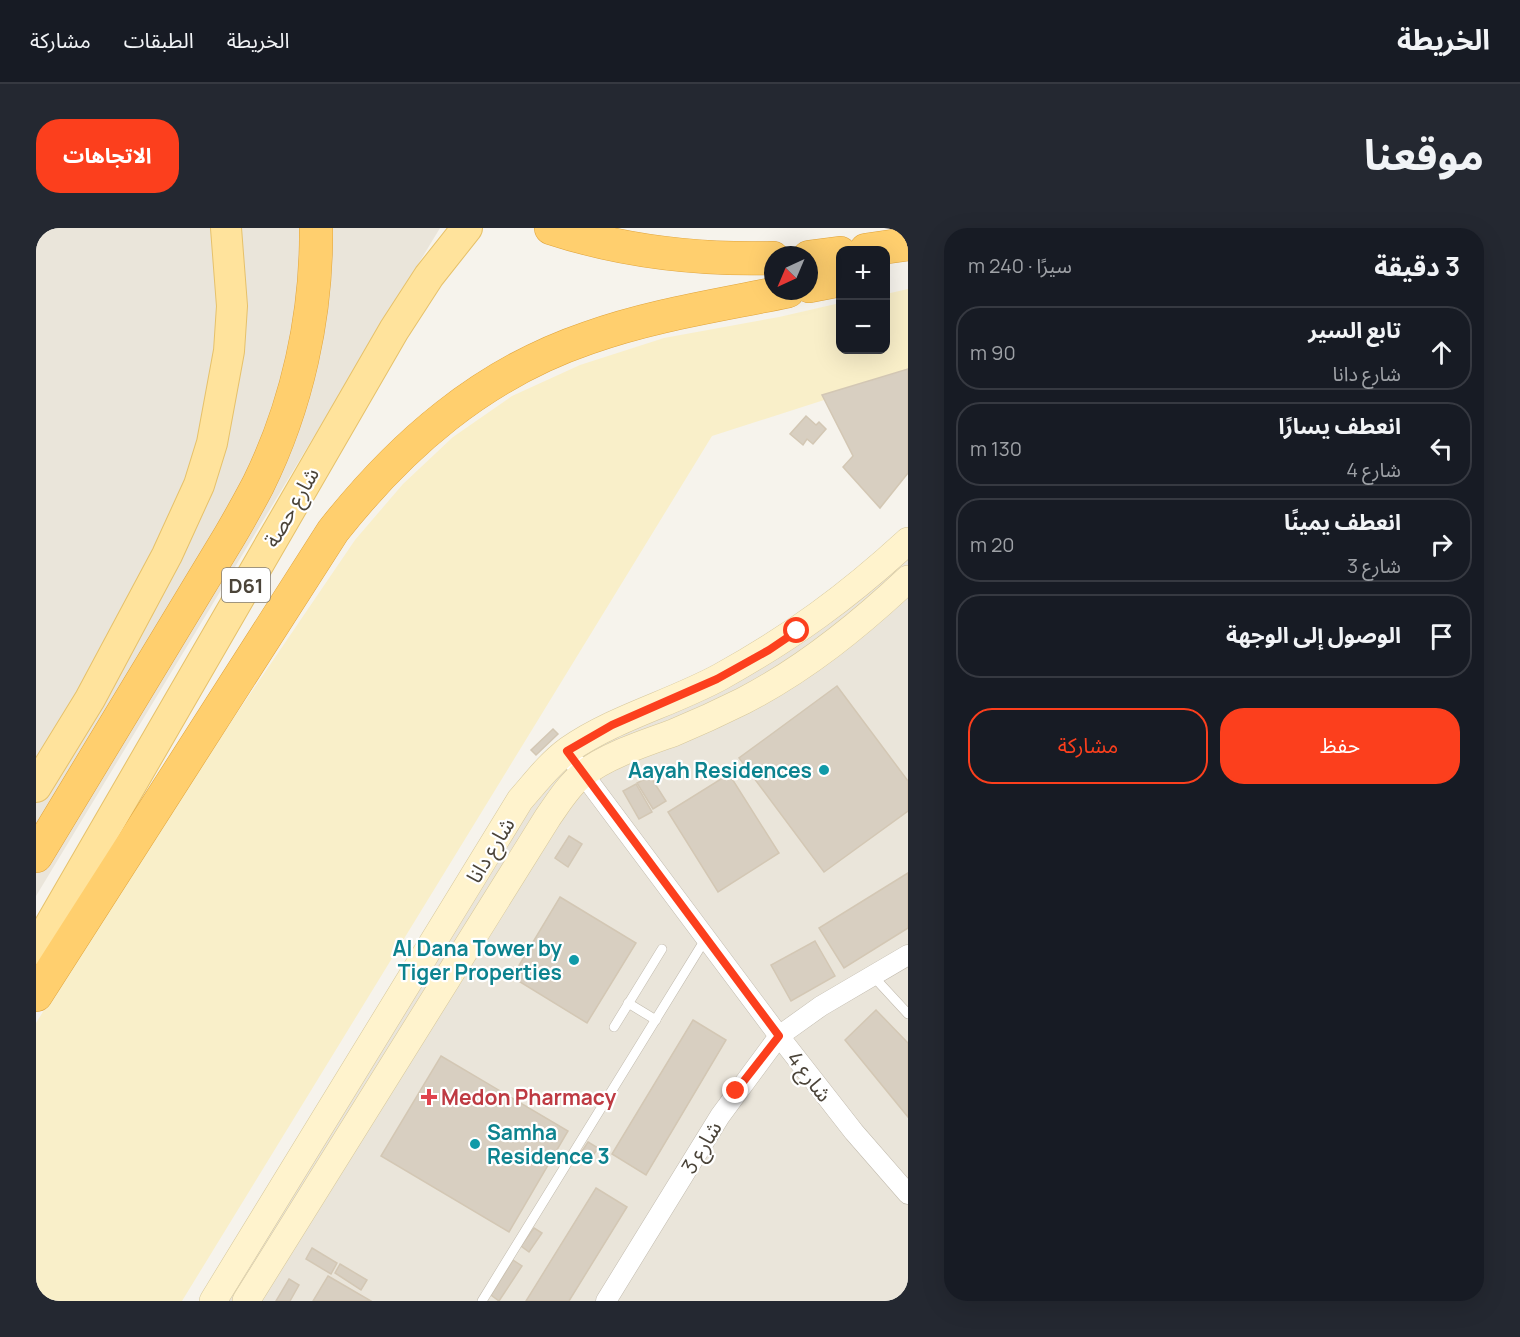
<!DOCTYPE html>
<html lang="ar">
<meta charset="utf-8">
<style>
:root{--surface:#171b24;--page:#242831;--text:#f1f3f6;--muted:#9ea1a6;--line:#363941;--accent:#fc3f1d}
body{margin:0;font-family:Manrope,"Noto Sans Arabic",sans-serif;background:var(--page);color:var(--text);direction:rtl}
.controls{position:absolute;right:18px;top:18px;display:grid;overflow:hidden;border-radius:12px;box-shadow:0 6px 24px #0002}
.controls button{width:54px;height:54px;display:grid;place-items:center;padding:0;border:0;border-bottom:2px solid var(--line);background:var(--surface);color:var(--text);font:30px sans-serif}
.compass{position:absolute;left:728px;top:18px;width:54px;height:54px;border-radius:50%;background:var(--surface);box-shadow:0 6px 24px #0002;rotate:224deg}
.stop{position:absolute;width:18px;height:18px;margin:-14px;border:4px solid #fc3f1d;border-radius:50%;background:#fff}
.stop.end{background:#fc3f1d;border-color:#fff;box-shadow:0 2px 6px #0008}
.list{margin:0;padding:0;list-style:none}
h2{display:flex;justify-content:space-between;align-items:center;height:78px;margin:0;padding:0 24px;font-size:26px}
h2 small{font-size:20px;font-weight:400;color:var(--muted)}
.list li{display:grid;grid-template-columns:39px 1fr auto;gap:18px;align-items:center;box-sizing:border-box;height:84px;margin:0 12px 12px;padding:0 12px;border:2px solid var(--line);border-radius:24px}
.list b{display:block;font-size:22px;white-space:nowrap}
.list p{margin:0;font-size:20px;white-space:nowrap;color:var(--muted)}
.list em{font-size:20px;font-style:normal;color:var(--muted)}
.actions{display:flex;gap:12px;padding:18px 24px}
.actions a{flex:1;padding:14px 0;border:2px solid var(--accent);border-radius:24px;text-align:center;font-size:21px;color:var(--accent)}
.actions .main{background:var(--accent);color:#fff}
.icon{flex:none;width:33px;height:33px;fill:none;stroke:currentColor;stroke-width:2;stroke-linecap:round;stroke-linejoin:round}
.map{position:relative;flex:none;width:872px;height:1073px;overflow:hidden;direction:ltr;border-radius:24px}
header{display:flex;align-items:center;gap:36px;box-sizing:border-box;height:84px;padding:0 30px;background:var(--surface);border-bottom:2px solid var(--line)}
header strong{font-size:28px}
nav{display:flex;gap:33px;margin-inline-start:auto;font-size:21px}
.intro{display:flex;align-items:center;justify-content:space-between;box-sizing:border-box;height:144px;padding:0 36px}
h1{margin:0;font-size:42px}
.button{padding:15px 27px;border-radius:24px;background:var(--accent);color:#fff;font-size:21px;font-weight:700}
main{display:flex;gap:36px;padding:0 36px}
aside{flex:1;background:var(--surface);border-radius:24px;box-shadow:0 6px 24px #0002}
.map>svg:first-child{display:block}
.residential{fill:#eae5da}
.sand{fill:#f9efc9}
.building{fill:#d8cfc1;stroke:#d3c7b4;stroke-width:1.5}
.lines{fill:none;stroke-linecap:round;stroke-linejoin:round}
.lane-casing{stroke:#c2bbae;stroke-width:10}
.street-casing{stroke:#c2bbae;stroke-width:21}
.secondary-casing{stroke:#d6c79b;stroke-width:28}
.primary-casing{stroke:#e6c16a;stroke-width:32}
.highway-casing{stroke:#e0a43c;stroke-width:34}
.lane{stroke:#fff;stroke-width:9}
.street{stroke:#fff;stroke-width:20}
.secondary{stroke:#fff3cd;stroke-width:27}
.primary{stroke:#ffe39c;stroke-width:30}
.highway{stroke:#ffcf6e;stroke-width:33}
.route{stroke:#fc3f1d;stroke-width:8}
.culture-dot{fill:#0f9aa8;stroke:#fff;stroke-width:2}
.health-dot{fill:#e0444e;stroke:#fff;stroke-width:2}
.labels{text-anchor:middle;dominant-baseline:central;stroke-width:4.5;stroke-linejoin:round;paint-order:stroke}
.shield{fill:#fff;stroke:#817c74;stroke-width:1.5}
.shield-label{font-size:20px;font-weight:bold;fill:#4b4439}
.street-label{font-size:21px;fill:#4b4439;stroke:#fff}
.culture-label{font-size:21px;font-weight:bold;fill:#0d838f;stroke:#fff;text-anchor:end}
.health-label{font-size:21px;font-weight:bold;fill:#be3a42;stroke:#fff;text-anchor:start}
</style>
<header>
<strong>الخريطة</strong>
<nav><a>الخريطة</a><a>الطبقات</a><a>مشاركة</a></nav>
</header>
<div class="intro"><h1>موقعنا</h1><a class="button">الاتجاهات</a></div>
<main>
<aside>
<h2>3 دقيقة<small>سيرًا · 240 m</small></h2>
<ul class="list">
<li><svg class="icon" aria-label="ahead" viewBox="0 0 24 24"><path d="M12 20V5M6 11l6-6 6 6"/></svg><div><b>تابع السير</b><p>شارع دانا</p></div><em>90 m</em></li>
<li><svg class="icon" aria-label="left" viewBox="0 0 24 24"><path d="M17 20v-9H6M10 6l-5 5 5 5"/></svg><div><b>انعطف يسارًا</b><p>شارع 4</p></div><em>130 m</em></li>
<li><svg class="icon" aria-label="right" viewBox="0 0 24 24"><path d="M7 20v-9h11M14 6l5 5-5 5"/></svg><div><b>انعطف يمينًا</b><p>شارع 3</p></div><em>20 m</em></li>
<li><svg class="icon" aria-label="arrive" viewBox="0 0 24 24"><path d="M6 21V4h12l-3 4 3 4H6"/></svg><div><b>الوصول إلى الوجهة</b></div></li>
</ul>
<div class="actions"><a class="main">حفظ</a><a>مشاركة</a></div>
</aside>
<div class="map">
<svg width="872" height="1073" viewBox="0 0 872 1073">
<rect width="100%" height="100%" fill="#f6f3ec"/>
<g class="residential">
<path d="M 0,0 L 404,0 L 0,668 Z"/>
<path d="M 872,312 L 872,1073 L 181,1073 L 498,556 L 635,471 Z"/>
</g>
<path class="sand" d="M 872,61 L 872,145 L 676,208 L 146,1073 L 0,1073 L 0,795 L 56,705 L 199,488 L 319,312 L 367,256 L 417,209 L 476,168 L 544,137 L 628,110 L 743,89 L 804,75 L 804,122 L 850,122 L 850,66 Z"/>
<g class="building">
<path d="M 872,141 L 872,245 L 844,280 L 807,239 L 817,228 L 786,167 Z"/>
<path d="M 770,188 L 780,197 L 783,194 L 790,201 L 777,216 L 771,211 L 767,217 L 754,206 Z"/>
<path d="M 801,458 L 872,553 L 872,583 L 788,644 L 703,530 Z"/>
<path d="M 517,501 L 522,506 L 500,527 L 495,522 Z"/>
<path d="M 693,546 L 743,625 L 682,664 L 632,584 Z"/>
<path d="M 614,548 L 630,573 L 617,581 L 601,555 Z"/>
<path d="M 600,556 L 616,584 L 603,591 L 587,563 Z"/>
<path d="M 533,608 L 546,616 L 532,639 L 519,630 Z"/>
<path d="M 872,645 L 872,700 L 808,740 L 783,700 Z"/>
<path d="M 524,669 L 600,715 L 551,795 L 476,749 Z"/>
<path d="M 779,713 L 799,748 L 755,773 L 735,737 Z"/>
<path d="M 840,782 L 872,815 L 872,889 L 809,812 Z"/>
<path d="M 657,792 L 690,812 L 610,947 L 576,926 Z"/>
<path d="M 405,828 L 532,903 L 473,1004 L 345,928 Z"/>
<path d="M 552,914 L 562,920 L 552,935 L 542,929 Z"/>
<path d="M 560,960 L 591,979 L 533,1073 L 490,1073 Z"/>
<path d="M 498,1000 L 506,1005 L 493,1024 L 485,1018 Z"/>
<path d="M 276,1020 L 301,1035 L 295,1046 L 270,1031 Z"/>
<path d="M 477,1032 L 486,1038 L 463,1073 L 455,1067 Z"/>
<path d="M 304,1036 L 331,1052 L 325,1062 L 299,1045 Z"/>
<path d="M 292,1048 L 335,1073 L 277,1073 Z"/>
<path d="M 253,1051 L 263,1057 L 254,1073 L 240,1073 Z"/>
</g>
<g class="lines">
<defs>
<g id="lane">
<path d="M 837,748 L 872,786"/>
<path d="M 592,775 L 620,792"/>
<path d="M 578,799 L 626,721"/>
<path d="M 446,1073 L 670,710"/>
</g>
<g id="street">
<path d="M 539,535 L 743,808 L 818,904 L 872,966"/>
<path d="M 570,1073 L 684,888 L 743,808 L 785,778 L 872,727"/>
</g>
<g id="secondary">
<path d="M 177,1073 L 484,572 C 499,555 513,536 532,522 C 578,490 634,476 684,449 C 756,409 811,369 872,313"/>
<path d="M 210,1073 L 512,589 C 522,575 532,558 546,547 C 569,528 609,515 637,505 C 661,495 685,484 707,473 C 769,441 822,398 872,351"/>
</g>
<g id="primary">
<path d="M 0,559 L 54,471 L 131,327 L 163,257 L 176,215 L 193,123 L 196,78 L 190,0"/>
<path d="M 0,721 L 358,102 L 393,48 L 431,0"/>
</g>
<g id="highway">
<path d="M 515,0 C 585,23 663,32 737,30"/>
<path d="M 830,22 L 872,16"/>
<path d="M 773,29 L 804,25"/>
<path d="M 773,58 L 804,52"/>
<path d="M 0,628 L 193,309 C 203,292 213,274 222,257 C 261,178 281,88 280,0"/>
<path d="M 0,767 L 297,303 C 365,217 446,146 552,110 C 616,87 685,77 752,63"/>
</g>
</defs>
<use href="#lane" class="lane-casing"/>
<use href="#street" class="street-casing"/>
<use href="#secondary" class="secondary-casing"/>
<use href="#primary" class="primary-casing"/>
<use href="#highway" class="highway-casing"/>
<use href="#lane" class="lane"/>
<use href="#street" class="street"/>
<use href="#secondary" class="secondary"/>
<use href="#primary" class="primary"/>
<use href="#highway" class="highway"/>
</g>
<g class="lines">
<path class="route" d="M 700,863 L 743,808 L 531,523 L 576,497 L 681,451 L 733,422 L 761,403"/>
</g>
<g class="culture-dot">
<circle cx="788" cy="542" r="6"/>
<circle cx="538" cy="732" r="6"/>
<circle cx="439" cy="916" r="6"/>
</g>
<path class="health-dot" d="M390 860h6v6h6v6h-6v6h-6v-6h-6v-6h6z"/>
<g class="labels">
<rect class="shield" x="186" y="340" width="48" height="34" rx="4.5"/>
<g class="shield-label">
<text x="210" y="357">D61</text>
</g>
<g class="street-label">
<text transform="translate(255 279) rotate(-60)">شارع حصة</text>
<text transform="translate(454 622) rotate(-59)">شارع دانا</text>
<text transform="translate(774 848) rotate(52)">شارع 4</text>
<text transform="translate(665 919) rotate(-59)">شارع 3</text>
</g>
<g class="culture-label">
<text x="776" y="542">Aayah Residences</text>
<text x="526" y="720">Al Dana Tower by<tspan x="526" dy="24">Tiger Properties</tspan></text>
<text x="451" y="904" text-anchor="start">Samha<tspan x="451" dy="24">Residence 3</tspan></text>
</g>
<g class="health-label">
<text x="405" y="869">Medon Pharmacy</text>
</g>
</g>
</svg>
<div class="controls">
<button>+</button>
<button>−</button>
</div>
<svg class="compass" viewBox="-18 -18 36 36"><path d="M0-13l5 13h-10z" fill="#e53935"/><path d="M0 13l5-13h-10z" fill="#9ea1a6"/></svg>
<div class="stop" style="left:761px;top:403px"></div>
<div class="stop end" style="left:700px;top:863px"></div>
</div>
</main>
